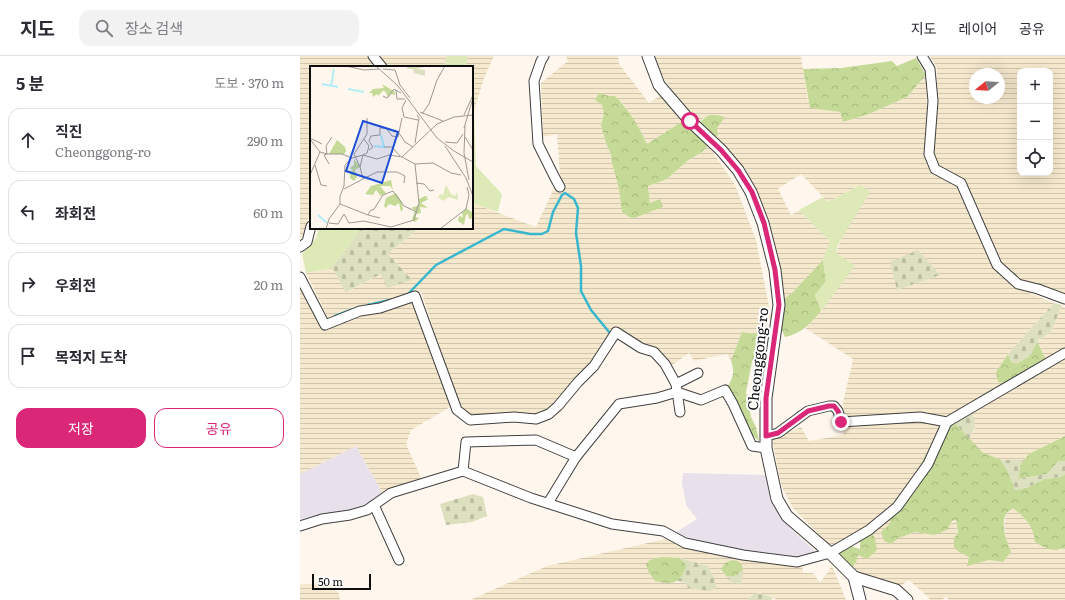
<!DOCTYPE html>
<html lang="ko">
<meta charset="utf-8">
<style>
:root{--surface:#fff;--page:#f2f2f3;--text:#2b2b33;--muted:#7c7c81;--line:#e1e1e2;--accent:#db2777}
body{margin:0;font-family:Literata,"Noto Sans KR",serif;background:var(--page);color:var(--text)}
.controls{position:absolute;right:12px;top:12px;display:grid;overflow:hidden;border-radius:8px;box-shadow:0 4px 16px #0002}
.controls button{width:36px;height:36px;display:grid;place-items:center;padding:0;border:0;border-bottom:1px solid var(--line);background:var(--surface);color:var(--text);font:20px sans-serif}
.compass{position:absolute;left:669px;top:12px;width:36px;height:36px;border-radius:50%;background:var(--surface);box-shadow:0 4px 16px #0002;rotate:252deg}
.scale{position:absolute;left:12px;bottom:10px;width:59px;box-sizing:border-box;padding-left:4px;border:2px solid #0d0d0d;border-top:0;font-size:11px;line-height:14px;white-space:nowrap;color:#0d0d0d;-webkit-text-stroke:3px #fff;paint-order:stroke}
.stop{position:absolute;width:12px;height:12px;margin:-9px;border:3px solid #db2777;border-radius:50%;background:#fff}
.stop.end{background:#db2777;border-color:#fff;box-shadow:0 1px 4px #0008}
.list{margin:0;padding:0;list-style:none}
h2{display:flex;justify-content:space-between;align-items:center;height:52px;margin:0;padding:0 16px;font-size:17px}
h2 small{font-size:13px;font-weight:400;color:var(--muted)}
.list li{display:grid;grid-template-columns:26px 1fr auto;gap:12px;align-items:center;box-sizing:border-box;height:64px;margin:0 8px 8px;padding:0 8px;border:1px solid var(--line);border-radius:12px}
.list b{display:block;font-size:15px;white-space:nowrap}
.list p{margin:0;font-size:13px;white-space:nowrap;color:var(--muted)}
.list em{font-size:13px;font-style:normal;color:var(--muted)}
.actions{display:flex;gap:8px;padding:12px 16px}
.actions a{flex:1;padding:9px 0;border:1px solid var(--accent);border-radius:12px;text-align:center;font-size:14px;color:var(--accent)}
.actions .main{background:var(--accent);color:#fff}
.icon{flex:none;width:22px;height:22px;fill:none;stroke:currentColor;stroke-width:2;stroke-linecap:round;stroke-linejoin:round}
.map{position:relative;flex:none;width:765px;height:544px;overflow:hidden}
header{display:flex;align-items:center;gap:24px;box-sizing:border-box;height:56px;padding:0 20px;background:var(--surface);border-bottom:1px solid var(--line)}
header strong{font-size:19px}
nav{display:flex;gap:22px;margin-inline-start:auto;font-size:14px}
.search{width:280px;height:36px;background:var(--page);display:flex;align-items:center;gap:10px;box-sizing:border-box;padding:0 14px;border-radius:12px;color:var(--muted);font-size:15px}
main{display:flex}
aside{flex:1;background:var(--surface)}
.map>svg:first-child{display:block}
.industrial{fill:#e8e1ec}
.farmland{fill:url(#farmland-rules);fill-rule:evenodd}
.grass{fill:#dde9b7}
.forest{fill:url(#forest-crowns)}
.cemetery{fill:url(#cemetery-stones)}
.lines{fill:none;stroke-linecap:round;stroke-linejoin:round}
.stream{stroke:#38b6cd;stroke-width:2.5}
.minor-casing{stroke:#404040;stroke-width:11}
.tertiary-casing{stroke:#404040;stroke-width:13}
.minor{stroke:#fff;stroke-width:9}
.tertiary{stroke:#fff;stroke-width:11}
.route{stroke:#db2777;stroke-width:5}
.labels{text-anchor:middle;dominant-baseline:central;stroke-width:4;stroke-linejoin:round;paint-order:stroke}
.street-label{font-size:14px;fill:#0d0d0d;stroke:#fff}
.inset-river{fill:none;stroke:#b2edf6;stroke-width:2}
.inset-road{fill:none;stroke:#9e9993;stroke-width:1}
.view{fill:#1d4ed8;fill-opacity:0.15;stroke:#1d4ed8;stroke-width:2}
.inset-edge{fill:none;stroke:#0d0d0d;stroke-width:2}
</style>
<header>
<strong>지도</strong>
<div class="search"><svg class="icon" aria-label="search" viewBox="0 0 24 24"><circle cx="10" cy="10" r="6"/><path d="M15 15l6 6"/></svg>장소 검색</div>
<nav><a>지도</a><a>레이어</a><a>공유</a></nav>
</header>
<main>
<aside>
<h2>5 분<small>도보 · 370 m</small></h2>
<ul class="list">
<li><svg class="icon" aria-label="ahead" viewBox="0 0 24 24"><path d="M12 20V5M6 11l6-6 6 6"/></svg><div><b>직진</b><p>Cheonggong-ro</p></div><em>290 m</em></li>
<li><svg class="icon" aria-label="left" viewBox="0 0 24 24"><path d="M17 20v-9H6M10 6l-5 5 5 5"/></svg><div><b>좌회전</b></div><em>60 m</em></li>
<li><svg class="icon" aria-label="right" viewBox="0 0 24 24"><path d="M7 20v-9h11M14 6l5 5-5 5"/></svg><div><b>우회전</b></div><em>20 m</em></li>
<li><svg class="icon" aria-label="arrive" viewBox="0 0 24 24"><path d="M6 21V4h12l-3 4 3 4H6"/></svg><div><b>목적지 도착</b></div></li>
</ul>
<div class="actions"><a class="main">저장</a><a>공유</a></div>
</aside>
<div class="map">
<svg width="765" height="544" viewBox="0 0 765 544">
<defs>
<pattern id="farmland-rules" width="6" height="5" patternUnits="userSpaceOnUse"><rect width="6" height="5" fill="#f5e8cd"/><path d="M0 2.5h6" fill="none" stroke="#d1c6af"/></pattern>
<pattern id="forest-crowns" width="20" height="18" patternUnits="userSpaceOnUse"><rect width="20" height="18" fill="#c5da96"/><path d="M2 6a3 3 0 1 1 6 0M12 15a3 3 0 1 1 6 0" fill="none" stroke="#a8ba80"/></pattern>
<pattern id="cemetery-stones" width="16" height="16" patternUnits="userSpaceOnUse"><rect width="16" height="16" fill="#dde0be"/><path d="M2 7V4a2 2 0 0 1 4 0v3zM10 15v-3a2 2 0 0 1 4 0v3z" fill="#bcbfa2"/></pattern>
</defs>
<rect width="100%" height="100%" fill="#fff7ed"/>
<g class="industrial">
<path d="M 56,390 L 83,438 L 64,453 L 0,468 L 0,418 Z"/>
<path d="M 383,417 L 466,419 L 475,450 L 490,472 L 517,497 L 496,507 L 365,483 L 397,463 L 386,449 L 382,427 Z"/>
</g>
<g class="farmland">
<path d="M 0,0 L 69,0 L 78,11 L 11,11 L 11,154 L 3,180 L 0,182 Z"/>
<path d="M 79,0 L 147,0 L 144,11 L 96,11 L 95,10 L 88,11 Z"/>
<path d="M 168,0 L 194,0 L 184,22 L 174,55 L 172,54 L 172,11 L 165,11 Z"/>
<path d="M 266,0 L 318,0 L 319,8 L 349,47 L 361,39 L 383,65 L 347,88 L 341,75 L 324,49 L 315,40 L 309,40 L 299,37 L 304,57 L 301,70 L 306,87 L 311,99 L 312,107 L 319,133 L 350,147 L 348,130 L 367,123 L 387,105 L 402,96 L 408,89 L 435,129 L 451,171 L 456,184 L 471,261 L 463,275 L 460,273 L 454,278 L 442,277 L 431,305 L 427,298 L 394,305 L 389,297 L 371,310 L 315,272 L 296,302 L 249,352 L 236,358 L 217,357 L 171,361 L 159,352 L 121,235 L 28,262 L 6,217 L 32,212 L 46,236 L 81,218 L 112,224 L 88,198 L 119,172 L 172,172 L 172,147 L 236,171 L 260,119 L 257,78 L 243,81 L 241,27 L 268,5 Z"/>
<path d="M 352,0 L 501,0 L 508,45 L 524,54 L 540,56 L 543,66 L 569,58 L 607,41 L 626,19 L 629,107 L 654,126 L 690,203 L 709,225 L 722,234 L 754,247 L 708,298 L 700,310 L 709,327 L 645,364 L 626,359 L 544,361 L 543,347 L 553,303 L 505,272 L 521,255 L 554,210 L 536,197 L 560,129 L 528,146 L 501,118 L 478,133 L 491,159 L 499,154 L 531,185 L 523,204 L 493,236 L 484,243 L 467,162 L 446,114 L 415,82 L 418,79 L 417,72 L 404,61 L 400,67 L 372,34 L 361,18 Z"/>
<path d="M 630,0 L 765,0 L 765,239 L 720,223 L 701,207 L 660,122 L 639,111 L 634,96 L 637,12 ZM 720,15 L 750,15 L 750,117 L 720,117 ZM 675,18 L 699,18 L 699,42 L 675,42 Z"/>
<path d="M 0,228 L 24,274 L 58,260 L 114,245 L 152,350 L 111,374 L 106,388 L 122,424 L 83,438 L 56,390 L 0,418 Z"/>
<path d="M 762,249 L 765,252 L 765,292 L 746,304 L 737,285 L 751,276 Z"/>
<path d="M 765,300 L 765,380 L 729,398 L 724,404 L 701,404 L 682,396 L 669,383 L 675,372 L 670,355 Z"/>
<path d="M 616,365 L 634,367 L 641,371 L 613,423 L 594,449 L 569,471 L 534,490 L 529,489 L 493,452 L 481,429 L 472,383 L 501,371 L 509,385 L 543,379 L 544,370 Z"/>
<path d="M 713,452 L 728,465 L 735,477 L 760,494 L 765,492 L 765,544 L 649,544 L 646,541 L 642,544 L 631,544 L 609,524 L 598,532 L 551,512 L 556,507 L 558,499 L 572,477 L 587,462 L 592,467 L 591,488 L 599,482 L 615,476 L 634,479 L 656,464 L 659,496 L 669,501 L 667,509 L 689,504 L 703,506 L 711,496 L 707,487 L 704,470 L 706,458 Z"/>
<path d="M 365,483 L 425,498 L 502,508 L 503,517 L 513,517 L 520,527 L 532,510 L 546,544 L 477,544 L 476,543 L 460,537 L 452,539 L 448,544 L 170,544 L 247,510 ZM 380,502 L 408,510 L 413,519 L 388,532 L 385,526 L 368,527 ZM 421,513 L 443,520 L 430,525 Z"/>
<path d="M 0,528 L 33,528 L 39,538 L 40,544 L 0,544 Z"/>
</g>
<g class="grass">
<path d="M 147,0 L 168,0 L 165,11 L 144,11 Z"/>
<path d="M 172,54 L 174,55 L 176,110 L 202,138 L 198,156 L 172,147 Z"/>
<path d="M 560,129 L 570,136 L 538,188 L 536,197 L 555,210 L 521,255 L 515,239 L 526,225 L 523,204 L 530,185 L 499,154 L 523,141 L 528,146 Z"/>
<path d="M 19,172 L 61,172 L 32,212 L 6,217 L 2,198 L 16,182 Z"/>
</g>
<g class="forest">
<path d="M 616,2 L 626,19 L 607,41 L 569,58 L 543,66 L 540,56 L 510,52 L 503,13 L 541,12 L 592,5 L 597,10 Z"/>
<path d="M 299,37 L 309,40 L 315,40 C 329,54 339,70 347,88 L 383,65 L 394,74 C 406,60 406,56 425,61 L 417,72 L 418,79 L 402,96 L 387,105 L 367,123 L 348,130 L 350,147 L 360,143 L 363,151 L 334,162 L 329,161 L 322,156 L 319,133 L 312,107 L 311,99 L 306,87 L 301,70 L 304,57 L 302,49 L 295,44 Z"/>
<path d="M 523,204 L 526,225 L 515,239 L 521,255 C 509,268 503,277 485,281 C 480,271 477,258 485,249 L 484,243 L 493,236 Z"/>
<path d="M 460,273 L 466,278 L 452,306 L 446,336 L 451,361 L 456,371 L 459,385 L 450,377 L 427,331 C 433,322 435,316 431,305 L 442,276 L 454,278 Z"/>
<path d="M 737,285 L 746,304 L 709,327 L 698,326 L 696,316 L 708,298 L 712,307 C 729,304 731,299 737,285 Z"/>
<path d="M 656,368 L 682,396 L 701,404 L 708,415 L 715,434 L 729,431 L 744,423 L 760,421 L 765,418 L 765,492 C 752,496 746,493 735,486 C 734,470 725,462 713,452 C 711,454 707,456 706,458 C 700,469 707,486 711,496 L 703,506 L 689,504 L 667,510 L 669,501 L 659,496 L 654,491 L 654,482 L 658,477 L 656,464 L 652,465 L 647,474 L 634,479 L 615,476 L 599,482 L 591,488 L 584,485 L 581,476 L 591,467 L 587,462 L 614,420 L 641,371 Z"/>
<path d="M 765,380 L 765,405 L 759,405 L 747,418 L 718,423 L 720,409 L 729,398 Z"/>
<path d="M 572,477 L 575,482 L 577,494 L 567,503 L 558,499 L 556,507 L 551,512 L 540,504 L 540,495 L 550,490 L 560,493 L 560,484 Z"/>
<path d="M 362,501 L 380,502 L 387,509 C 380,528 374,529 355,525 L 348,515 L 346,508 L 350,504 Z"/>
<path d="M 432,504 L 438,505 L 442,509 L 443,514 L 435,520 L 426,520 L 421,513 L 425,507 Z"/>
</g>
<g class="cemetery">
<path d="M 61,172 L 119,172 L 88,198 L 112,224 L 87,232 L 81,218 L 46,236 L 32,212 Z"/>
<path d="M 618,194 L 640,219 L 597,234 L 590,206 Z"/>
<path d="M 754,247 L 762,249 L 751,276 L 737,285 L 731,299 L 717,308 L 712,307 L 708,298 Z"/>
<path d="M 670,355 C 678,367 675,372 669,383 L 656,368 L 655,364 Z"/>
<path d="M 701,404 L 724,404 L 720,409 L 718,423 L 747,418 L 759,405 L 765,405 L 765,418 L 760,421 L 744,423 L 729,431 L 715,434 L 708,415 Z"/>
<path d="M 173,438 L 183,441 L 187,460 L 172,466 L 146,469 L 140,448 Z"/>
<path d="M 380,502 L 408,510 L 413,519 L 417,532 L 409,535 L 388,532 L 385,526 L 377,525 L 383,518 L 387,509 Z"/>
<path d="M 443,514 L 443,520 L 440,529 L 430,525 L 426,520 L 435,520 Z"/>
<path d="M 460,537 L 473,542 L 472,544 L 448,544 L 452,539 Z"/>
</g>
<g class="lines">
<g class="stream">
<path d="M 108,238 L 136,209 L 204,173 L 230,178 L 242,178 L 248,175 L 253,156 L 262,139 L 265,137 L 274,143 L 278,152 L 276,177 L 281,210 L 281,235 L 291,254 L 309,276"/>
<path d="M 68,249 L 90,244"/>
<path d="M 35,260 L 59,251"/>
</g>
<defs>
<g id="minor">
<path d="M 73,0 L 82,11"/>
<path d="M 244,0 L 241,5 L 234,25 L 238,88 L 255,122 L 260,131"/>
<path d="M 622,0 L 630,13 L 633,45 L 629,98 L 635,113 L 661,127 L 697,209 L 718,228 L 738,233 L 765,243"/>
<path d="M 0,191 L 7,186 L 11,170"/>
<path d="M 0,221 L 25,269 L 60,255 L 80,252 L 115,240 L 157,354 L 170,364 L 214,361 L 236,363 L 249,358 L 258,350 L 278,326 L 294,310 L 316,276 L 341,292 L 354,296 L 365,308 L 376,328"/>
<path d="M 380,356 L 376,328 L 398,317"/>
<path d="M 466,380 L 478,377 L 508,355 L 529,350 L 534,350 L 538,355 L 541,366 L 620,361 L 647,366 L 765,297"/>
<path d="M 163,415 L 166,386 L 236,384 L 276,401"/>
<path d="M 248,447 L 276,401 L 319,348 L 357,342 L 377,336 L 401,344 L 425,334 L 433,348 L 452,390 L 466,392"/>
<path d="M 74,449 L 99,504"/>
<path d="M 0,470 L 22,463 L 50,459 L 67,454 L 91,437 L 163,415 L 231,442 L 312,468 L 363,475 L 385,487 L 443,499 L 497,506 L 530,497 L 569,474 L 597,451 L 628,408 L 647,366"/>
</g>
<g id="tertiary">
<path d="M 348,0 L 359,29 L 390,65 L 421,94 L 438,114 L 451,136 L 463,167 L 475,214 L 479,249 L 466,342 L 466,392 L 477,443 L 487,460 L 530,497 L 554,521 L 560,544"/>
<path d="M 554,521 L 596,534 L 607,544"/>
</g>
</defs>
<use href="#minor" class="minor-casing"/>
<use href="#tertiary" class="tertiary-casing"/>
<use href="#minor" class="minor"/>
<use href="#tertiary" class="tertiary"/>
</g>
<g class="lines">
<path class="route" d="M 390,65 L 421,94 L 438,114 L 452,136 L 464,167 L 475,214 L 479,249 L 466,342 L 466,380 L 478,377 L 508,355 L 529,350 L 534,350 L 538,355 L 541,366"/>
</g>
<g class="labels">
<g class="street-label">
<text transform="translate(457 303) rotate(-84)">Cheonggong-ro</text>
</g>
</g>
<g transform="translate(10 10)">
<rect width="163" height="163" fill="#fff7ed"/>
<path d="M 136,119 L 141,128 L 145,130 L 147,126 L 148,134 L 139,131 L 133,135 L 128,131 L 130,128 L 133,129 Z" fill="#dde9b7"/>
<path d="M 72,18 L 85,26 L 85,29 L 80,28 L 79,32 L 74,24 L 68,30 L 67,28 L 63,31 L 62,27 L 59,27 L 63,23 L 74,22 ZM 27,74 L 35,81 L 36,85 L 34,88 L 19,88 ZM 44,93 L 50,101 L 45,104 L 47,111 L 44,115 L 40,112 L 40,106 L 43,104 L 40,102 L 44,99 ZM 81,114 L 83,124 L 80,120 L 70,120 L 76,127 L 71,130 L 66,124 L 63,129 L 55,128 L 61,120 ZM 86,127 L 92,136 L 93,143 L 91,146 L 89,137 L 85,140 L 79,138 L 76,142 L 74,140 L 76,132 ZM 115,130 L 118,131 L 116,133 L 119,133 L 111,137 L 118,142 L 110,141 L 111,147 L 106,148 L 105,151 L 109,152 L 105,156 L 102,153 L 105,144 L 101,142 L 109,139 L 109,133 ZM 156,142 L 163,147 L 163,152 L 159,153 L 158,148 L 156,149 L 154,159 L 148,155 L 149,150 L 153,151 L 152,147 Z" fill="#c5da96"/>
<path d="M 99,0 L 114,1 L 107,3 L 115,4 L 115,10 L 104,7 L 103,3 L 96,3 Z" fill="#dde0be"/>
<path class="inset-river" d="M 12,18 L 28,21M 21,20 L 24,3M 38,23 L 54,26M 64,80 L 74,81 L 71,69M 8,149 L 17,157"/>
<path class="inset-road" d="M 36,0 L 54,4 L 69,3M 66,0 L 88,20 L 127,72 L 144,85 L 163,96M 73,3 L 85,4 L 90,19 L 100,32M 86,24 L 87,33 L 95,33M 73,30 L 77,32 L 84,23 L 91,27M 96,34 L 92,42 L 94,51 L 108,54M 110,46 L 133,55M 112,48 L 119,38 L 127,14 L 135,0M 154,49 L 163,29M 155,60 L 154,87 L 159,114M 154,62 L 163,32M 89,67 L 95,76 L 103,81M 155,71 L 163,84M 0,72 L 12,78M 0,73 L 10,86 L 17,88 L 32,88 L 42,92 L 53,89 L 67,93 L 79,89 L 92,91 L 127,58 L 144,51 L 163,49M 135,76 L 147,77 L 153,68M 105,77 L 109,52 L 107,49M 135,80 L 156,112 L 163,130M 74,81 L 82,81 L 90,90M 59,84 L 63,81 L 59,75 L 61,70 L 70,69 L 70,62 L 76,62 L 82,70 L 88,71 L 92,52M 53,89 L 50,101 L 53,113 L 67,106 L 87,106 L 95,110 L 94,117M 53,89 L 57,87 L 59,80 L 54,73M 92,91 L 105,98M 19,98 L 14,89 L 17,88 L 16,80 L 22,71M 105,98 L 123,97 L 141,107 L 151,109M 5,99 L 11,119 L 17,120M 50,101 L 44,88 L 57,68 L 57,52M 0,109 L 10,86M 106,117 L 114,118 L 120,125 L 124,124M 34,123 L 53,113M 30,138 L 58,149M 70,152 L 58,149 L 60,145 L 64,143 L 73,129 L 83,125 L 94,140 L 107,146M 104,154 L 109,137 L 105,98M 19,157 L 28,158 L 34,148 L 39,157 L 54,155 L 81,161 L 104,154M 16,163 L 19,153 L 30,138 L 30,130 L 34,120 L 35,99 L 42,92M 130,163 L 156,143 L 159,129 L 157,121"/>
<path class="view" d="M 53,55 L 88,66 L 72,117 L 36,105 Z"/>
<rect width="163" height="163" class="inset-edge"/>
</g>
</svg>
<div class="controls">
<button>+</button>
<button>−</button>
<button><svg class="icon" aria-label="locate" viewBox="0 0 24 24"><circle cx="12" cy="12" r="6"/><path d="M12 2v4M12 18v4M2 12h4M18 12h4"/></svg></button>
</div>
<svg class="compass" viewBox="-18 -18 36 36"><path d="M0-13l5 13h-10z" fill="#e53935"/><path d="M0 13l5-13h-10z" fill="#7c7c81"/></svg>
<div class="scale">50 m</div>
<div class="stop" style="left:390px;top:65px"></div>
<div class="stop end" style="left:541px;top:366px"></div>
</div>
</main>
